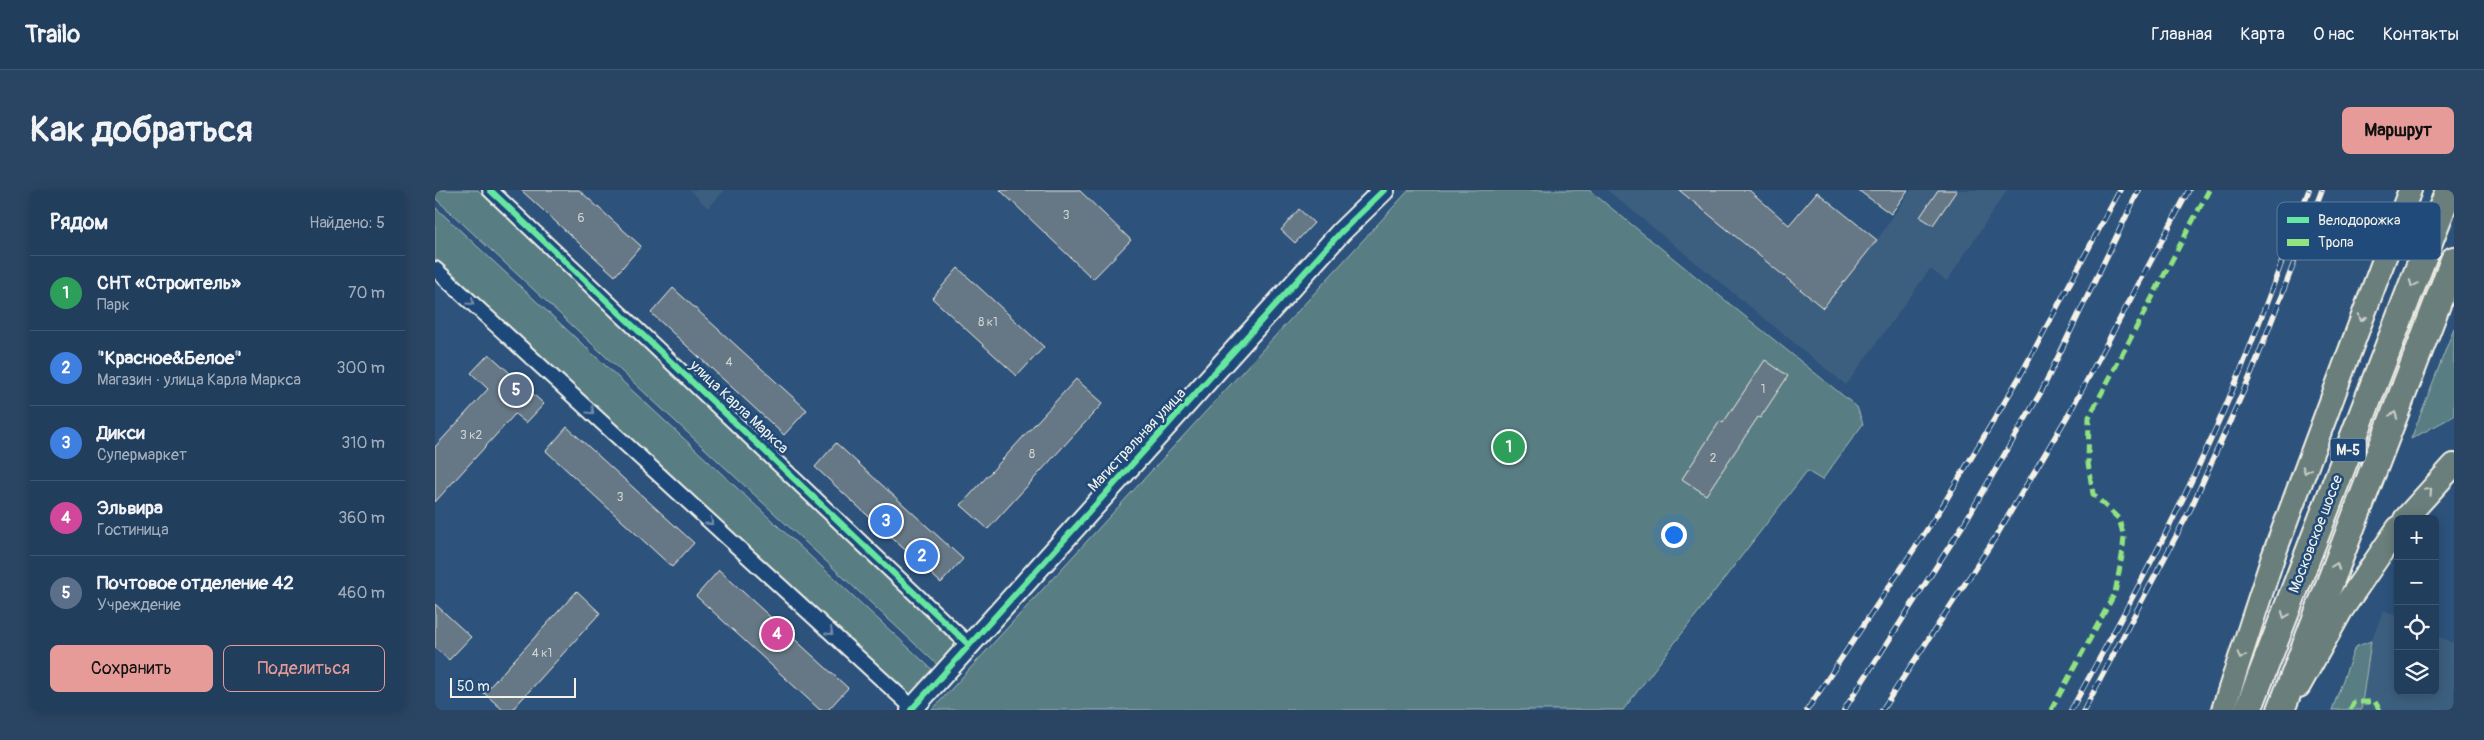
<!DOCTYPE html>
<html lang="ru">
<meta charset="utf-8">
<style>
:root{--surface:#223e5d;--page:#2a4563;--text:#f1f3f6;--muted:#a2aebc;--line:#3f5772;--accent:#e69b98}
body{margin:0;font-family:Pangolin,sans-serif;background:var(--page);color:var(--text)}
.controls{position:absolute;right:15px;bottom:15px;display:grid;overflow:hidden;border-radius:8px;box-shadow:0 2px 12px #0003}
.controls button{width:45px;height:45px;display:grid;place-items:center;padding:0;border:0;border-bottom:1px solid var(--line);background:var(--surface);color:var(--text);font:25px sans-serif}
.scale{position:absolute;left:15px;bottom:12px;width:126px;box-sizing:border-box;padding-left:5px;border:2px solid #f4f1e8;border-top:0;font-size:14px;line-height:18px;white-space:nowrap;color:#f4f1e8;-webkit-text-stroke:4px #1f4a7a;paint-order:stroke}
.you{position:absolute;left:1238px;top:344px;width:18px;height:18px;margin:-12px;border:4px solid #fff;border-radius:50%;background:#1a73e8;box-shadow:0 0 0 8px #1a73e833}
.badge{display:grid;place-items:center;width:32px;height:32px;border-radius:50%;background:var(--accent);color:#fff;font-size:16px;font-weight:700}
.pin{position:absolute;translate:-50% -50%;border:2px solid #fff;box-shadow:0 1px 5px #0006}
.list{margin:0;padding:0;list-style:none}
h2{display:flex;justify-content:space-between;align-items:center;height:65px;margin:0;padding:0 20px;font-size:21px}
h2 small{font-size:16px;font-weight:400;color:var(--muted)}
.list li{display:grid;grid-template-columns:32px 1fr auto;gap:15px;align-items:center;box-sizing:border-box;height:75px;padding:0 20px;border-top:1px solid var(--line)}
.list b{display:block;font-size:19px;white-space:nowrap}
.list p{margin:0;font-size:16px;white-space:nowrap;color:var(--muted)}
.list em{font-size:16px;font-style:normal;color:var(--muted)}
.actions{display:flex;gap:10px;padding:15px 20px}
.actions a{flex:1;padding:11px 0;border:1px solid var(--accent);border-radius:8px;text-align:center;font-size:18px;color:var(--accent)}
.actions .main{background:var(--accent);color:#111}
.icon{flex:none;width:28px;height:28px;fill:none;stroke:currentColor;stroke-width:2;stroke-linecap:round;stroke-linejoin:round}
.map{position:relative;flex:none;width:2019px;height:520px;overflow:hidden;border-radius:8px}
header{display:flex;align-items:center;gap:30px;box-sizing:border-box;height:70px;padding:0 25px;background:var(--surface);border-bottom:1px solid var(--line)}
header strong{font-size:24px}
nav{display:flex;gap:28px;margin-inline-start:auto;font-size:18px}
.intro{display:flex;align-items:center;justify-content:space-between;box-sizing:border-box;height:120px;padding:0 30px}
h1{margin:0;font-size:35px}
.button{padding:12px 22px;border-radius:8px;background:var(--accent);color:#111;font-size:18px;font-weight:700}
main{display:flex;gap:30px;padding:0 30px}
aside{flex:1;background:var(--surface);border-radius:8px;box-shadow:0 2px 12px #0003}
.map>svg:first-child{display:block}
.built{fill:#3e5e7f}
.green{fill:#597e83;stroke:#a6b8b6}
.building{fill:#667886;stroke:#f4f1e8}
.lines{fill:none;stroke-linecap:round;stroke-linejoin:round}
.street-casing{stroke:#f4f1e8;stroke-width:18}
.secondary-casing{stroke:#f4f1e8;stroke-width:24}
.primary-casing{stroke:#f4f1e8;stroke-width:26}
.highway-casing{stroke:#f4f1e8;stroke-width:30}
.street{stroke:#1f4a7a;stroke-width:14}
.secondary{stroke:#1f4a7a;stroke-width:20}
.primary{stroke:#6b7f7c;stroke-width:22}
.highway{stroke:#6b7f7c;stroke-width:26}
.rail-casing{stroke:#f4f1e8;stroke-width:5.5}
.rail{stroke:#1f4a7a;stroke-width:4;stroke-dasharray:11;stroke-linecap:butt}
.quiet{stroke:#91e382;stroke-width:5;stroke-dasharray:10 5;stroke-linecap:butt}
.cycleway-casing{stroke:#1f4a7a;stroke-width:9}
.cycleway{stroke:#66e7a1;stroke-width:6}
.oneway{stroke:#cbcfc8}
.oneway2{stroke:#748da6}
.labels{text-anchor:middle;dominant-baseline:central;stroke-width:5;stroke-linejoin:round;paint-order:stroke}
.number-label{font-size:12px;fill:#d0d3d0}
.shield{fill:#1f4a7a;stroke:#b4bfc7;stroke-width:1}
.shield-label{font-size:14px;font-weight:bold;fill:#f4f1e8}
.street-label{font-size:15px;fill:#f4f1e8;stroke:#1f4a7a}
.key{fill:#1f4a7a;stroke:#5f7c9b;stroke-width:1}
.key-label{font-size:14px;fill:#f4f1e8}
</style>
<header>
<strong>Trailo</strong>
<nav><a>Главная</a><a>Карта</a><a>О нас</a><a>Контакты</a></nav>
</header>
<div class="intro"><h1>Как добраться</h1><a class="button">Маршрут</a></div>
<main>
<aside>
<h2>Рядом<small>Найдено: 5</small></h2>
<ul class="list">
<li><span class="badge" style="background:#2e9e5b">1</span><div><b>СНТ «Строитель»</b><p>Парк</p></div><em>70 m</em></li>
<li><span class="badge" style="background:#3f7fe0">2</span><div><b>&quot;Красное&amp;Белое&quot;</b><p>Магазин · улица Карла Маркса</p></div><em>300 m</em></li>
<li><span class="badge" style="background:#3f7fe0">3</span><div><b>Дикси</b><p>Супермаркет</p></div><em>310 m</em></li>
<li><span class="badge" style="background:#d1479c">4</span><div><b>Эльвира</b><p>Гостиница</p></div><em>360 m</em></li>
<li><span class="badge" style="background:#5c6f8a">5</span><div><b>Почтовое отделение 42</b><p>Учреждение</p></div><em>460 m</em></li>
</ul>
<div class="actions"><a class="main">Сохранить</a><a>Поделиться</a></div>
</aside>
<div class="map">
<svg width="2019" height="520" viewBox="0 0 2019 520">
<rect width="100%" height="100%" fill="#2d537c"/>
<filter id="ink" filterUnits="userSpaceOnUse"><feTurbulence type="fractalNoise" baseFrequency=".02" numOctaves="2"/><feDisplacementMap in="SourceGraphic" scale="10" xChannelSelector="R" yChannelSelector="G"/><feConvolveMatrix kernelMatrix="1 2 1 2 8 2 1 2 1" color-interpolation-filters="sRGB"/></filter>
<g filter="url(#ink)">
<g class="built">
<path d="M 255,0 L 290,0 L 273,18 Z"/>
<path d="M 1172,0 L 1244,0 L 1388,118 L 1442,50 L 1476,0 L 1572,0 L 1512,91 L 1495,79 L 1411,195 Z"/>
<path d="M 1949,420 L 1963,427 L 1963,501 L 2000,501 L 2000,445 L 2019,453 L 2019,520 L 1926,520 L 1936,451 Z"/>
</g>
<g class="green">
<path d="M 0,0 L 43,0 L 532,454 L 508,480 L 0,8 Z"/>
<path d="M 974,0 L 1154,0 L 1422,217 L 1428,234 L 1387,290 L 1372,281 L 1188,520 L 497,520 Z"/>
<path d="M 0,17 L 503,485 L 477,513 L 0,70 Z"/>
<path d="M 2019,138 L 2019,226 L 1976,249 Z"/>
<path d="M 1936,451 L 1926,520 L 1897,520 L 1920,457 Z"/>
</g>
<g class="building">
<path d="M 86,0 L 144,0 L 206,56 L 180,86 Z"/>
<path d="M 565,0 L 644,0 L 696,50 L 658,89 Z"/>
<path d="M 1244,0 L 1314,0 L 1354,35 L 1382,2 L 1442,50 L 1388,118 Z"/>
<path d="M 1423,0 L 1473,0 L 1456,24 Z"/>
<path d="M 1503,0 L 1522,0 L 1498,35 L 1485,27 Z"/>
<path d="M 864,19 L 879,33 L 860,53 L 846,40 Z"/>
<path d="M 523,78 L 609,157 L 582,186 L 497,108 Z"/>
<path d="M 238,98 L 372,220 L 349,245 L 216,123 Z"/>
<path d="M 54,164 L 109,214 L 91,233 L 80,224 L 0,312 L 0,257 L 53,199 L 36,183 Z"/>
<path d="M 1330,170 L 1353,186 L 1325,228 L 1323,227 L 1271,305 L 1247,289 L 1285,231 L 1288,233 Z"/>
<path d="M 641,189 L 668,213 L 553,339 L 526,315 Z"/>
<path d="M 132,237 L 259,353 L 237,377 L 111,261 Z"/>
<path d="M 401,253 L 528,369 L 506,393 L 380,277 Z"/>
<path d="M 284,380 L 413,498 L 393,520 L 385,520 L 261,406 Z"/>
<path d="M 142,401 L 165,423 L 77,520 L 68,520 L 49,503 Z"/>
<path d="M 0,414 L 36,447 L 14,470 L 0,458 Z"/>
</g>
<g class="lines">
<defs>
<g id="street">
<path d="M 55,0 L 534,455"/>
<path d="M 0,79 L 478,518"/>
</g>
<path id="secondary" d="M 476,520 L 906,42 L 949,0"/>
<g id="primary">
<path d="M 1970,329 L 2019,275"/>
<path d="M 1864,496 L 1906,421 L 1963,338"/>
<path d="M 1788,520 L 1838,367 L 1975,0"/>
</g>
<g id="highway">
<path d="M 1813,520 L 2014,0"/>
<path d="M 1846,520 L 2019,70"/>
</g>
</defs>
<use href="#street" class="street-casing"/>
<use href="#secondary" class="secondary-casing"/>
<use href="#primary" class="primary-casing"/>
<use href="#highway" class="highway-casing"/>
<use href="#street" class="street"/>
<use href="#secondary" class="secondary"/>
<use href="#primary" class="primary"/>
<use href="#highway" class="highway"/>
<defs>
<g id="rail">
<path d="M 1372,520 L 1505,320 L 1584,188 L 1685,0"/>
<path d="M 1409,520 L 1530,332 L 1606,202 L 1704,0"/>
<path d="M 1447,520 L 1560,348 L 1636,220 L 1754,0"/>
<path d="M 1636,520 C 1698,408 1759,296 1807,177 C 1830,119 1851,59 1874,0"/>
<path d="M 1649,520 L 1756,318 L 1817,182 L 1887,0"/>
</g>
</defs>
<use href="#rail" class="rail-casing"/>
<use href="#rail" class="rail"/>
<g class="quiet">
<path d="M 1616,520 L 1680,403 L 1687,366 L 1689,347 L 1684,329 L 1658,304 L 1653,273 L 1654,227 L 1774,0"/>
<path d="M 1915,520 L 1919,512 L 1940,512 L 1945,520"/>
</g>
<defs>
<g id="cycleway">
<path d="M 55,0 L 534,455"/>
<path d="M 476,520 L 906,42 L 949,0"/>
</g>
</defs>
<use href="#cycleway" class="cycleway-casing"/>
<use href="#cycleway" class="cycleway"/>
</g>
<defs><path id="oneway-chevron" d="M-2-3.5L2.5 0L-2 3.5" fill="none" stroke-width="1.6" stroke-linecap="round" stroke-linejoin="round" transform="scale(1.25)"/></defs>
<g class="oneway">
<use href="#oneway-chevron" transform="translate(1978 94) rotate(111)"/>
<use href="#oneway-chevron" transform="translate(1927 128) rotate(110)"/>
<use href="#oneway-chevron" transform="translate(1959 225) rotate(-69)"/>
<use href="#oneway-chevron" transform="translate(1871 280) rotate(110)"/>
<use href="#oneway-chevron" transform="translate(1994 301) rotate(-47)"/>
<use href="#oneway-chevron" transform="translate(1901 376) rotate(-69)"/>
<use href="#oneway-chevron" transform="translate(1850 425) rotate(111)"/>
<use href="#oneway-chevron" transform="translate(1806 466) rotate(108)"/>
</g>
<g class="oneway2">
<use href="#oneway-chevron" transform="translate(36 112) rotate(42)"/>
<use href="#oneway-chevron" transform="translate(156 221) rotate(43)"/>
<use href="#oneway-chevron" transform="translate(275 332) rotate(43)"/>
<use href="#oneway-chevron" transform="translate(395 442) rotate(42)"/>
</g>
</g>
<g class="labels">
<g class="number-label">
<text x="631" y="25">3</text>
<text x="146" y="28">6</text>
<text x="553" y="132">8 к1</text>
<text x="294" y="172">4</text>
<text x="1328" y="199">1</text>
<text x="36" y="245">3 к2</text>
<text x="597" y="264">8</text>
<text x="1278" y="268">2</text>
<text x="185" y="307">3</text>
<text x="107" y="463">4 к1</text>
</g>
<rect class="shield" x="1895.5" y="248.5" width="35" height="23" rx="4"/>
<g class="shield-label">
<text x="1913" y="260">М-5</text>
</g>
<g class="street-label">
<text transform="translate(304 217) rotate(43)">улица Карла Маркса</text>
<text transform="translate(702 250) rotate(-47)">Магистральная улица</text>
<text transform="translate(1881 344) rotate(-69)">Московское шоссе</text>
</g>
</g>
<rect x="1842" y="12" width="164" height="58" rx="8" class="key"/>
<rect x="1852" y="27" width="22" height="6" fill="#66e7a1"/>
<rect x="1852" y="49" width="22" height="7" fill="#91e382"/>
<g class="key-label">
<text x="1883" y="35">Велодорожка</text>
<text x="1883" y="57">Тропа</text>
</g>
</svg>
<div class="controls">
<button>+</button>
<button>−</button>
<button><svg class="icon" aria-label="locate" viewBox="0 0 24 24"><circle cx="12" cy="12" r="6"/><path d="M12 2v4M12 18v4M2 12h4M18 12h4"/></svg></button>
<button><svg class="icon" aria-label="layers" viewBox="0 0 24 24"><path d="M12 4l9 5-9 5-9-5zM3 14l9 5 9-5"/></svg></button>
</div>
<div class="scale">50 m</div>
<div class="you"></div>
<div class="pin badge" style="left:1074px;top:257px;background:#2e9e5b">1</div>
<div class="pin badge" style="left:487px;top:366px;background:#3f7fe0">2</div>
<div class="pin badge" style="left:451px;top:331px;background:#3f7fe0">3</div>
<div class="pin badge" style="left:342px;top:444px;background:#d1479c">4</div>
<div class="pin badge" style="left:81px;top:200px;background:#5c6f8a">5</div>
</div>
</main>
